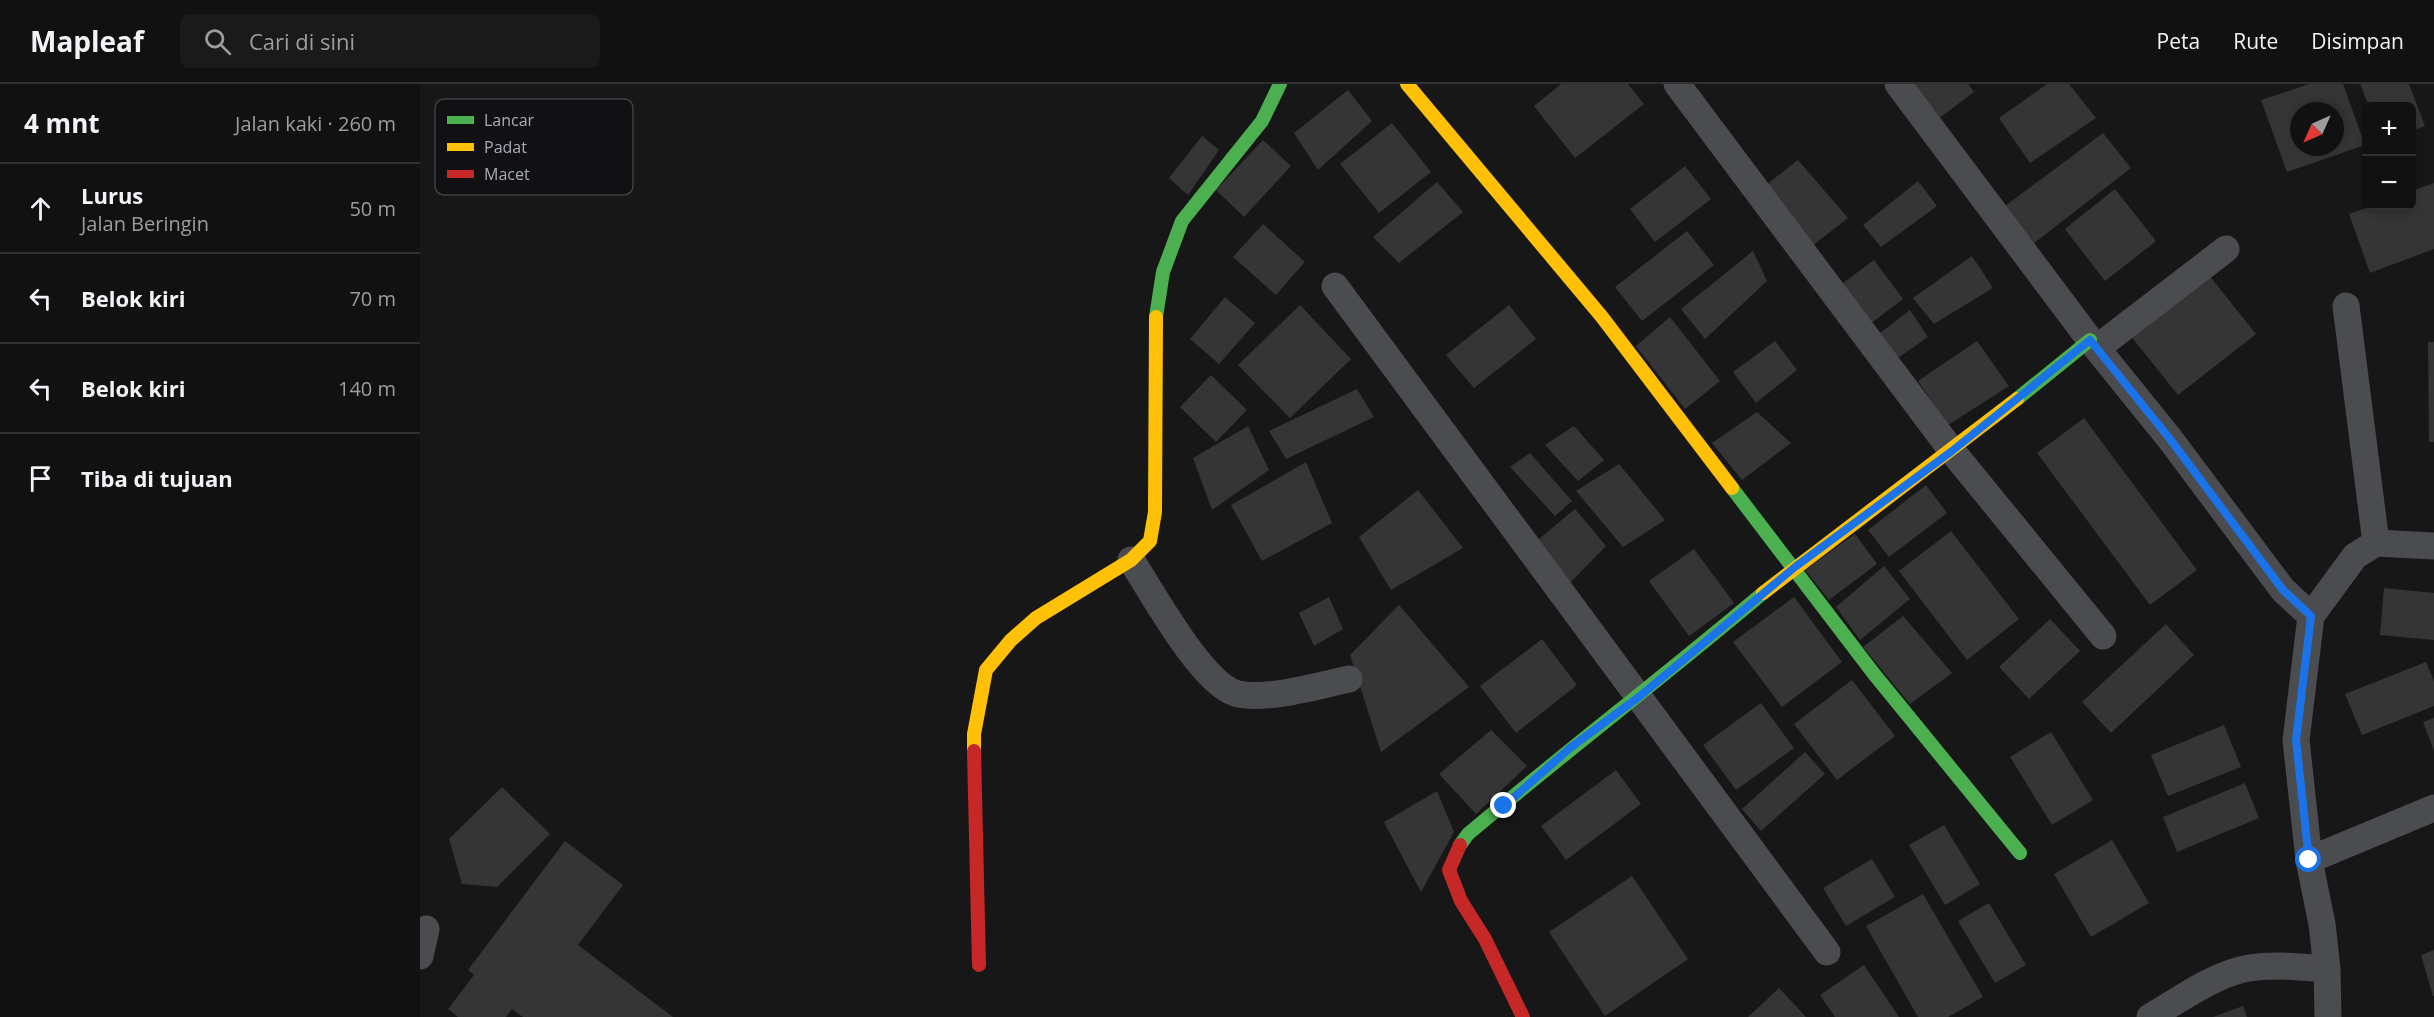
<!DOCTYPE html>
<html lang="id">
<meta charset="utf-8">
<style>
:root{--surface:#111;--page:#1a1a1a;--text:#f1f3f6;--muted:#9c9d9f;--line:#303131}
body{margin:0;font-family:"Open Sans",sans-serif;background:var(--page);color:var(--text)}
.controls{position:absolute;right:18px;top:18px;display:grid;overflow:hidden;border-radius:9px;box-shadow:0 3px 9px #0003}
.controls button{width:54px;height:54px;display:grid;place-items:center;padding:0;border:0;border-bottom:2px solid var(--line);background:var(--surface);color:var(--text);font:30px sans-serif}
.compass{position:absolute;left:1870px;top:18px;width:54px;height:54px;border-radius:50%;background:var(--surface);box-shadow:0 3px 9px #0003;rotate:225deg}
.stop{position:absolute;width:18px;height:18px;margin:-14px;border:4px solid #1a73e8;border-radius:50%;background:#fff}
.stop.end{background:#1a73e8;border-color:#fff;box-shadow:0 2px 6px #0008}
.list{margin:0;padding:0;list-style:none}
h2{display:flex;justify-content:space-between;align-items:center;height:78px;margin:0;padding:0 24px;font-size:26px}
h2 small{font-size:20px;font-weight:400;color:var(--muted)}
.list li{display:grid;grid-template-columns:39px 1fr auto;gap:18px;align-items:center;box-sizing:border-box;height:90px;padding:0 24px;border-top:2px solid var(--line)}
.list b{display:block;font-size:22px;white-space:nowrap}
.list p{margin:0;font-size:20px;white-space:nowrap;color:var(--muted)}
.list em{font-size:20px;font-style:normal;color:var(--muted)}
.icon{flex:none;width:33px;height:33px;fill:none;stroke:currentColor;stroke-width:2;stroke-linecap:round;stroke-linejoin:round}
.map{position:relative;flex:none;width:2014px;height:933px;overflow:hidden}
header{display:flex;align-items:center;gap:36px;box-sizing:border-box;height:84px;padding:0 30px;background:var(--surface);border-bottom:2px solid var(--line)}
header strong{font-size:28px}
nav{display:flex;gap:33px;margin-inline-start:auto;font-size:21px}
.search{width:420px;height:54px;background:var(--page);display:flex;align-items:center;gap:15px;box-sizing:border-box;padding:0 21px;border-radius:9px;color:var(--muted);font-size:22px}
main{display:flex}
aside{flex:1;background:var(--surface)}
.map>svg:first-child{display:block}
.building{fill:#353536;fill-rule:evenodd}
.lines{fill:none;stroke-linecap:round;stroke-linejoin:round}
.street{stroke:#4b4c50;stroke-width:27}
.fast{stroke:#4caf50;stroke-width:14}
.slow{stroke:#ffc107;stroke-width:14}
.jam{stroke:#c62828;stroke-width:14}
.route{stroke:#1a73e8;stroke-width:8}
.key{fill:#111113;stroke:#3e4045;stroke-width:1.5}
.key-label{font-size:16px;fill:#a8adb8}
</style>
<header>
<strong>Mapleaf</strong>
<div class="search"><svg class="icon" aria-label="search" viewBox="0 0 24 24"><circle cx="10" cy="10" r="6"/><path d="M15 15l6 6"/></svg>Cari di sini</div>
<nav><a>Peta</a><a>Rute</a><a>Disimpan</a></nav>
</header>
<main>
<aside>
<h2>4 mnt<small>Jalan kaki · 260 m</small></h2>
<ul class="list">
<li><svg class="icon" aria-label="ahead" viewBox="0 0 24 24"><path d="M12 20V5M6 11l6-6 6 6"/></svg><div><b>Lurus</b><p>Jalan Beringin</p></div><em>50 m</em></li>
<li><svg class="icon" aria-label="left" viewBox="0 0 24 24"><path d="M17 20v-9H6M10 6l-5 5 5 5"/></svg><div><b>Belok kiri</b></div><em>70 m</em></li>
<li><svg class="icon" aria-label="left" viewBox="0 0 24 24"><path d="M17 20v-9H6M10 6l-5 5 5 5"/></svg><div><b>Belok kiri</b></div><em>140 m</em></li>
<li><svg class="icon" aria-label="arrive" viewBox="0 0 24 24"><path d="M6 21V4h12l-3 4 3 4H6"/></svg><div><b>Tiba di tujuan</b></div></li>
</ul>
</aside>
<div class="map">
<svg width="2014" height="933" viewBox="0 0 2014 933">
<rect width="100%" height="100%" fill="#171717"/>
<g class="building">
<path d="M 1141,0 L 1208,0 L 1224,20 L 1155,74 L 1114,22 Z"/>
<path d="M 1492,0 L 1548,0 L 1554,8 L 1518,35 Z"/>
<path d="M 1627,0 L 1649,0 L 1676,34 L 1610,79 L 1579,34 Z"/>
<path d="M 1889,0 L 1923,0 L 1945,61 L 1867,88 L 1841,16 ZM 1879,27 L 1915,27 L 1915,63 L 1879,63 Z"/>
<path d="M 1940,0 L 1989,0 L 2005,42 L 1992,47 L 1992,22 L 1949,22 Z"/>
<path d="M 928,6 L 952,37 L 898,86 L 874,49 Z"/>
<path d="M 972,39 L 1011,88 L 959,129 L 920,80 Z"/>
<path d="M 1683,49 L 1711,84 L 1613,160 L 1585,122 Z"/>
<path d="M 782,52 L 799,66 L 768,111 L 749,94 Z"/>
<path d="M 843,56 L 871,82 L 824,133 L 796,106 Z"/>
<path d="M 1378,76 L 1428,134 L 1392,162 L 1346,101 Z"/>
<path d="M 1265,82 L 1291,115 L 1235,158 L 1210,125 Z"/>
<path d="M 1498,97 L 1517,122 L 1461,163 L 1443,141 Z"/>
<path d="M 1017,98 L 1043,128 L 979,179 L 953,153 Z"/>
<path d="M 2014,99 L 2014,165 L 1950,189 L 1929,130 L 1952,122 L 1992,122 L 1992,107 Z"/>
<path d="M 1695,105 L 1736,157 L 1685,197 L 1645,145 Z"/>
<path d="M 843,140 L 885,178 L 856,211 L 813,173 Z"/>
<path d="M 1267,147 L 1294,181 L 1222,237 L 1195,203 Z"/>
<path d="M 1333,167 L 1347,197 L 1285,255 L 1261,225 Z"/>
<path d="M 1552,172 L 1573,204 L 1514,240 L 1493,214 Z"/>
<path d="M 1454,176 L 1483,215 L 1450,240 L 1419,202 Z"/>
<path d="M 1784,185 L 1836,250 L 1758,311 L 1706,246 Z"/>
<path d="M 805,213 L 835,239 L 799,280 L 770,255 Z"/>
<path d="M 880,221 L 931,275 L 870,334 L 818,281 Z"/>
<path d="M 1089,221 L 1116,255 L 1054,304 L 1026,271 Z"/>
<path d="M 1490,226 L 1508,253 L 1478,274 L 1460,249 Z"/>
<path d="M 1250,233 L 1300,297 L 1265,325 L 1216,262 Z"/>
<path d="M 1355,257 L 1377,286 L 1336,319 L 1313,288 Z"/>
<path d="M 1557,257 L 1589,302 L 1528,341 L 1498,297 Z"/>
<path d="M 2008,258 L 2014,258 L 2014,358 L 2009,358 Z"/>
<path d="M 791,291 L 827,326 L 796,358 L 760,323 Z"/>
<path d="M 937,305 L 954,333 L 866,375 L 849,347 Z"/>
<path d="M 1337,328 L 1371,359 L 1322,396 L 1292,359 Z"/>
<path d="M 1664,334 L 1777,486 L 1730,521 L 1617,369 Z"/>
<path d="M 828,342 L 849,386 L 792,426 L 773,374 Z"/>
<path d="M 1154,342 L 1184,376 L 1158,397 L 1125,361 Z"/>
<path d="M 1110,369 L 1152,417 L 1135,432 L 1090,383 Z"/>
<path d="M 886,378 L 912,439 L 842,477 L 811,421 Z"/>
<path d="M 1199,380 L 1245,436 L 1203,463 L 1156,407 Z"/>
<path d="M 1506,401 L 1527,429 L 1469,473 L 1448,446 Z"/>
<path d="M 998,406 L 1043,464 L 971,506 L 939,453 Z"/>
<path d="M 1155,425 L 1186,462 L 1147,502 L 1114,459 Z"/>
<path d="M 1531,447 L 1599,535 L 1547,576 L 1479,487 Z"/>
<path d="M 1435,450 L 1457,480 L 1409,516 L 1385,486 Z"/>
<path d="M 1274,465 L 1314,519 L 1269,552 L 1229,497 Z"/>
<path d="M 1464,482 L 1490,515 L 1440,556 L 1416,523 Z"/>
<path d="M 1964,504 L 2014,509 L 2014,556 L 1960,551 Z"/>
<path d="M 909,513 L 923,545 L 894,562 L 879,529 Z"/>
<path d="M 1374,513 L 1422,578 L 1362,623 L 1313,558 Z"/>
<path d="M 979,521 L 1049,603 L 961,668 L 930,571 Z"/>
<path d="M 1483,532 L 1532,589 L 1490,620 L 1443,563 Z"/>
<path d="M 1630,535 L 1660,567 L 1609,615 L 1579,583 Z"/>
<path d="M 1746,540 L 1774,571 L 1691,649 L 1662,618 Z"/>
<path d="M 1122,555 L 1157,601 L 1096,649 L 1060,602 Z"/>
<path d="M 2006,578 L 2014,597 L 2014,622 L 1942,651 L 1925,610 Z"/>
<path d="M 1432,596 L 1475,652 L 1417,696 L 1374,640 Z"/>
<path d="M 1341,619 L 1374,664 L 1316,706 L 1283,661 Z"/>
<path d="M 2014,634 L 2014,667 L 2003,638 Z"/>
<path d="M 1804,641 L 1821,683 L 1748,712 L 1731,671 Z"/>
<path d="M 1071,646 L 1107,682 L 1056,730 L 1019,690 Z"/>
<path d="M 1631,648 L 1673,716 L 1632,741 L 1590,673 Z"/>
<path d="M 1385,668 L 1405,690 L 1341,747 L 1322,725 Z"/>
<path d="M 1196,686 L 1221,720 L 1146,776 L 1121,742 Z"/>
<path d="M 1825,699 L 1839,734 L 1757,768 L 1743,733 Z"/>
<path d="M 82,703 L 130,750 L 77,803 L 42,800 L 29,755 Z"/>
<path d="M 1017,707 L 1034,748 L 1001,808 L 964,738 Z"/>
<path d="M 1524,741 L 1560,800 L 1525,821 L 1489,761 Z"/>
<path d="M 1692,756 L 1729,819 L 1671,853 L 1634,790 Z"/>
<path d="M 145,757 L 203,801 L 158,861 L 253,933 L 103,933 L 92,925 L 86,933 L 38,933 L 28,925 L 54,891 L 48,886 Z"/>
<path d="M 1452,775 L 1475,813 L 1426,842 L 1403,804 Z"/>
<path d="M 1212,792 L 1268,875 L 1185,932 L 1129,848 Z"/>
<path d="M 1503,810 L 1563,913 L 1528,933 L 1498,933 L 1446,842 Z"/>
<path d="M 1569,819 L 1606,881 L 1575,899 L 1538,837 Z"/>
<path d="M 2014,866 L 2014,912 L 2013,912 L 2001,871 Z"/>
<path d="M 1444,881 L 1479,933 L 1415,933 L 1400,911 Z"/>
<path d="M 1359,904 L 1386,933 L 1328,933 Z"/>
<path d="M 1823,922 L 1827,933 L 1793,933 Z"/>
</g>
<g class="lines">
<g class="street">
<path d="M 1257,0 L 1532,367 L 1683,552"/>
<path d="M 1478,0 L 1670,256 L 1750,355 L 1863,506 L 1891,532"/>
<path d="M 915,202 L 1407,868"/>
<path d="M 1926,222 L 1956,459"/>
<path d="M 1677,264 L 1806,165"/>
<path d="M 711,476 C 733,509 780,597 815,609 C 843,618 900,601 929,595"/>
<path d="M 1889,776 L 2014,724"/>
<path d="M 0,872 L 6,845"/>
<path d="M 1730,933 C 1760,916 1794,890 1829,884 C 1855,880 1881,883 1907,885"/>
<path d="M 1908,933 L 1907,885 L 1902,840 L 1889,776 L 1876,656 L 1891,532 L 1935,472 L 1956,459 L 2014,462"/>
</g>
<g class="fast">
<path d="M 736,233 L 743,188 L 762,137 L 842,37 L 860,0"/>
<path d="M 1597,315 L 1670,256"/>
<path d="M 1312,404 L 1454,590 L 1600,769"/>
<path d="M 1040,761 L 1048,750 C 1145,668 1246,591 1343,509"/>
</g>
<g class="slow">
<path d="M 987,0 L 1182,233 L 1312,404"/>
<path d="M 1343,509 L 1597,315"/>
<path d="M 554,667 L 554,650 L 566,586 L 591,556 L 616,534 L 711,476 L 730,457 L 735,428 L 736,233"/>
</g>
<g class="jam">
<path d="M 554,667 L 559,881"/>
<path d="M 1040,761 L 1029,786 L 1041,817 L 1065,855 L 1103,933"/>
</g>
</g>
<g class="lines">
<path class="route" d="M 1084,722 L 1150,664 L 1220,612 L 1375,483 L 1532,367 L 1670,256 L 1750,355 L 1863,506 L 1891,532 L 1876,656 L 1889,776"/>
</g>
<rect x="15" y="15" width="198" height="96" rx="9" class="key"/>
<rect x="27" y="32" width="27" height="8" fill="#4caf50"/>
<rect x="27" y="59" width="27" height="8" fill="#ffc107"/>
<rect x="27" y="86" width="27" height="8" fill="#c62828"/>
<g class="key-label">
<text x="64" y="42">Lancar</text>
<text x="64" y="69">Padat</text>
<text x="64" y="96">Macet</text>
</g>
</svg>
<div class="controls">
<button>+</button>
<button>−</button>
</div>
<svg class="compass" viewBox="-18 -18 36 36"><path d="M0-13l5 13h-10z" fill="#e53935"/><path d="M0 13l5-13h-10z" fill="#9c9d9f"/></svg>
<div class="stop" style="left:1889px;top:776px"></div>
<div class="stop end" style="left:1084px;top:722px"></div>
</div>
</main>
